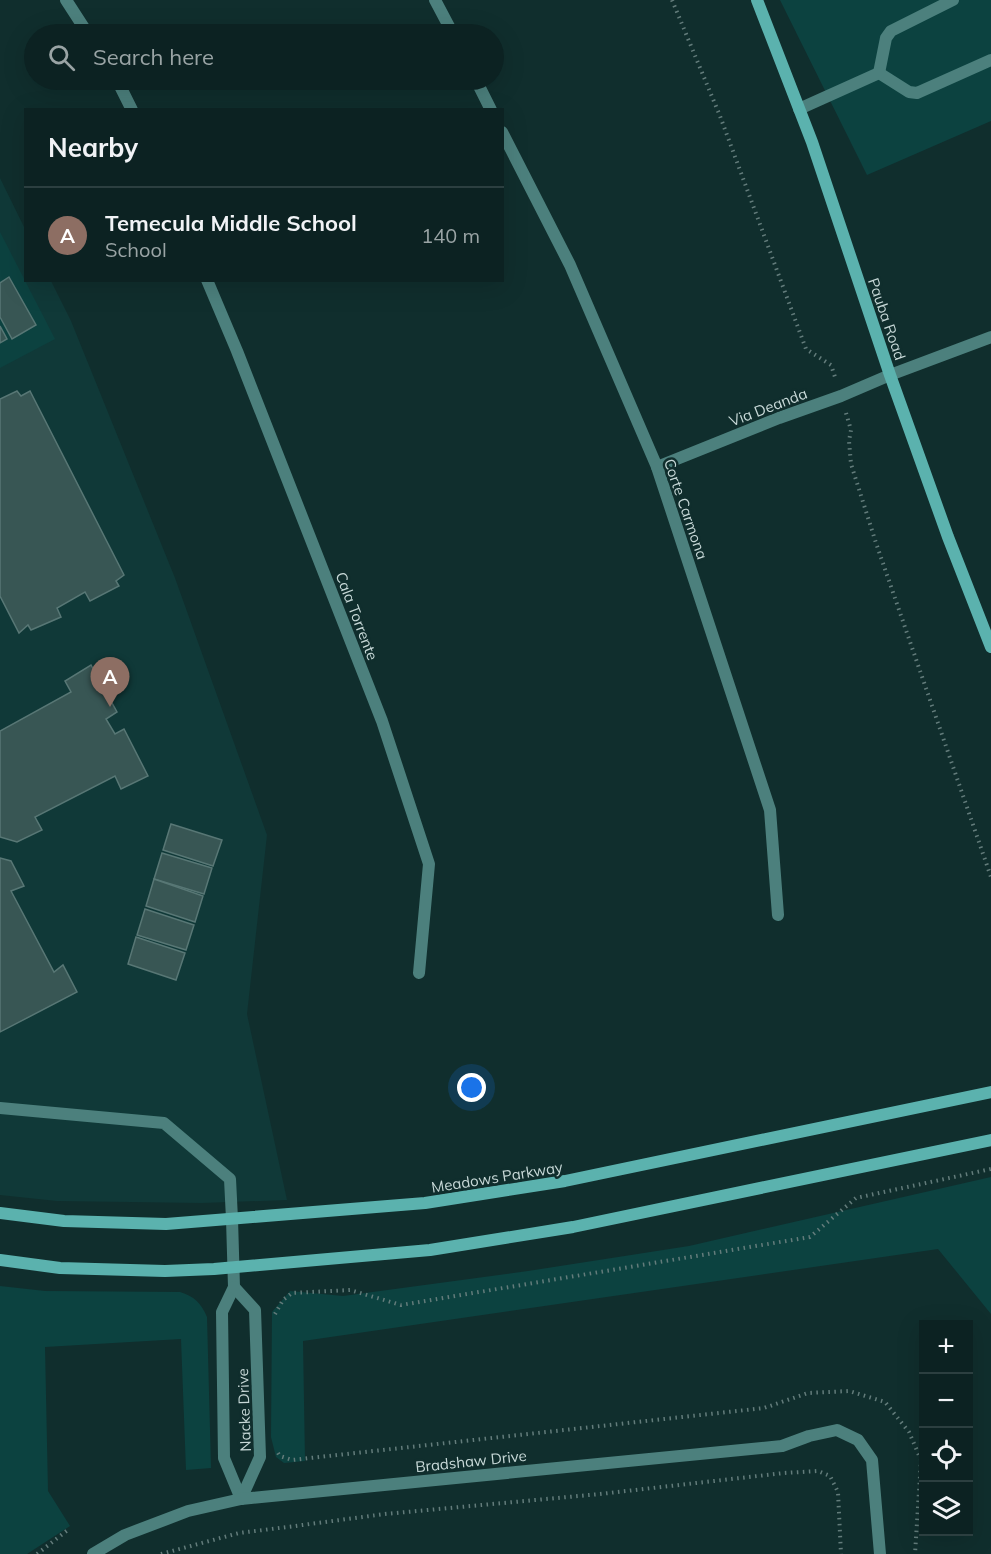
<!DOCTYPE html>
<meta charset="utf-8">
<style>
:root{--surface:#0c2222;--page:#152a2a;--text:#f1f3f6;--muted:#9aa4a5;--line:#2c3f40;--accent:#1a73e8}
body{margin:0;font-family:Mulish,sans-serif;background:var(--page);color:var(--text)}
.controls{position:absolute;right:18px;bottom:18px;display:grid;overflow:hidden;border-radius:0px;box-shadow:0 6px 24px #0002}
.controls button{width:54px;height:54px;display:grid;place-items:center;padding:0;border:0;border-bottom:2px solid var(--line);background:var(--surface);color:var(--text);font:30px sans-serif}
.you{position:absolute;left:472px;top:1088px;width:21px;height:21px;margin:-15px;border:4px solid #fff;border-radius:50%;background:#1a73e8;box-shadow:0 0 0 9px #1a73e833}
.badge{display:grid;place-items:center;width:39px;height:39px;border-radius:50%;background:var(--accent);color:#fff;font-size:20px;font-weight:700}
.pin{position:absolute;translate:-50% -50px;filter:drop-shadow(0 2px 3px #0008)}
.pin::after{content:'';position:absolute;top:32px;width:21px;height:18px;background:inherit;clip-path:polygon(0 0,100% 0,50% 100%)}
.list{margin:0;padding:0;list-style:none}
h2{display:flex;justify-content:space-between;align-items:center;height:78px;margin:0;padding:0 24px;font-size:26px}
h2 small{font-size:20px;font-weight:400;color:var(--muted)}
.list li{display:grid;grid-template-columns:39px 1fr auto;gap:18px;align-items:center;box-sizing:border-box;height:96px;padding:0 24px;border-top:2px solid var(--line)}
.list b{display:block;font-size:22px;white-space:nowrap}
.list p{margin:0;font-size:20px;white-space:nowrap;color:var(--muted)}
.list em{font-size:20px;font-style:normal;color:var(--muted)}
.icon{flex:none;width:33px;height:33px;fill:none;stroke:currentColor;stroke-width:2;stroke-linecap:round;stroke-linejoin:round}
.map{position:relative;flex:none;width:991px;height:1554px;overflow:hidden}
.search{position:absolute;background:var(--surface);box-shadow:0 6px 24px #0002;left:24px;top:24px;width:480px;height:66px;display:flex;align-items:center;gap:15px;box-sizing:border-box;padding:0 21px;border-radius:33px;color:var(--muted);font-size:22px}
.panel{position:absolute;background:var(--surface);box-shadow:0 6px 24px #0002;left:24px;top:108px;width:480px;height:174px;border-radius:0px}
.map>svg:first-child{display:block}
.built{fill:#103938}
.green{fill:#0c4240}
.building{fill:#385654;stroke:#587775;stroke-width:1.5}
.lines{fill:none;stroke-linecap:round;stroke-linejoin:round}
.path{stroke:#637c7b;stroke-width:4;stroke-dasharray:1.5 4.5;stroke-linecap:butt}
.lane{stroke:#4c807d;stroke-width:12}
.street{stroke:#4c807d;stroke-width:12}
.secondary{stroke:#5bb2ae;stroke-width:12}
.labels{text-anchor:middle;dominant-baseline:central;stroke-width:5;stroke-linejoin:round;paint-order:stroke}
.street-label{font-size:15px;fill:#c8d9d8;stroke:#102e2d}
</style>
<div class="map">
<svg width="991" height="1554" viewBox="0 0 991 1554">
<rect width="100%" height="100%" fill="#102e2d"/>
<path class="built" d="M 0,178 L 25,229 L 26,280 L 51,281 L 71,321 L 175,578 L 267,835 L 247,1014 L 287,1200 L 202,1203 L 57,1201 L 0,1195 Z"/>
<g class="green">
<path d="M 780,0 L 991,0 L 991,121 L 867,175 Z"/>
<path d="M 0,232 L 55,339 L 0,368 Z"/>
<path d="M 991,1177 L 991,1314 L 938,1249 L 303,1341 L 305,1461 L 284,1463 L 276,1457 L 271,1437 L 272,1312 L 290,1291 L 343,1296 L 528,1271 L 689,1246 Z"/>
<path d="M 0,1286 L 45,1291 L 180,1292 C 194,1296 201,1303 207,1317 L 211,1468 L 186,1470 L 181,1339 L 45,1347 L 48,1491 L 70,1526 L 27,1554 L 0,1554 Z"/>
</g>
<g class="building">
<path d="M 9,277 L 36,325 L 12,339 L 0,317 L 0,283 Z"/>
<path d="M 0,326 L 7,339 L 0,343 Z"/>
<path d="M 17,391 L 21,396 L 30,391 L 124,575 L 116,581 L 119,586 L 90,601 L 85,592 L 57,608 L 61,617 L 31,630 L 28,625 L 19,633 L 0,596 L 0,399 Z"/>
<path d="M 91,665 L 117,712 L 106,719 L 115,734 L 124,729 L 148,776 L 121,789 L 115,776 L 35,817 L 42,830 L 17,842 L 0,837 L 0,731 L 71,692 L 65,681 Z"/>
<path d="M 171,824 L 222,840 L 213,866 L 163,850 Z"/>
<path d="M 162,853 L 212,868 L 204,894 L 154,879 Z"/>
<path d="M 0,858 L 11,861 L 24,886 L 11,891 L 54,972 L 63,965 L 77,992 L 0,1032 Z"/>
<path d="M 154,879 L 203,896 L 195,922 L 146,906 Z"/>
<path d="M 145,909 L 194,925 L 186,950 L 137,935 Z"/>
<path d="M 136,937 L 185,953 L 176,980 L 128,964 Z"/>
</g>
<g class="lines">
<g class="path">
<path d="M 672,0 L 720,116 L 806,349 L 831,365 L 836,380"/>
<path d="M 846,413 L 851,430 L 849,441 L 851,464 L 876,543 L 991,877"/>
<path d="M 275,1314 L 283,1300 L 292,1293 L 350,1290 L 401,1305 L 810,1237 L 856,1198 L 991,1169"/>
<path d="M 278,1453 L 280,1456 L 292,1460 L 764,1408 L 808,1393 L 849,1391 L 885,1402 L 909,1432 L 921,1460 L 915,1554"/>
<path d="M 37,1554 L 69,1529"/>
<path d="M 161,1554 L 239,1533 L 295,1526 L 385,1514 L 600,1494 L 784,1473 L 818,1471 L 830,1476 L 838,1492 L 841,1554"/>
</g>
<g class="lane">
<path d="M 879,73 L 909,92 L 917,93 L 991,60"/>
<path d="M 879,73 L 886,38 L 891,31 L 953,0"/>
<path d="M 799,109 L 879,73"/>
<path d="M 0,1108 L 164,1123 L 230,1179 L 232,1219"/>
</g>
<g class="street">
<path d="M 66,0 L 88,34"/>
<path d="M 435,0 L 453,34"/>
<path d="M 117,80 L 132,110"/>
<path d="M 476,80 L 491,110"/>
<path d="M 502,132 L 570,265 L 657,467 L 770,810 L 778,915"/>
<path d="M 207,280 L 237,351 L 382,721 L 429,864 L 419,973"/>
<path d="M 657,467 L 779,418 L 841,396 L 890,375 L 991,337"/>
<path d="M 232,1219 L 234,1287 L 222,1312 L 224,1458 L 241,1499"/>
<path d="M 234,1287 L 255,1310 L 260,1457 L 241,1499"/>
<path d="M 93,1554 L 125,1535 L 188,1511 L 241,1499 L 782,1446 L 809,1436 L 837,1430 L 858,1440 L 872,1460 L 880,1554"/>
</g>
<g class="secondary">
<path d="M 757,0 L 812,142 L 890,375 L 948,537 L 991,647"/>
<path d="M 0,1213 L 64,1221 L 166,1224 L 425,1203 L 565,1181 L 991,1092"/>
<path d="M 0,1260 L 60,1268 L 165,1271 L 214,1269 L 430,1250 L 573,1227 L 991,1140"/>
</g>
</g>
<g class="labels">
<g class="street-label">
<text transform="translate(887 319) rotate(71)">Pauba Road</text>
<text transform="translate(768 407) rotate(-21)">Via Deanda</text>
<text transform="translate(686 509) rotate(71)">Corte Carmona</text>
<text transform="translate(357 616) rotate(69)">Cala Torrente</text>
<text transform="translate(497 1177) rotate(-9)">Meadows Parkway</text>
<text transform="translate(244 1410) rotate(-92)">Nacke Drive</text>
<text transform="translate(471 1461) rotate(-6)">Bradshaw Drive</text>
</g>
</g>
</svg>
<div class="controls">
<button>+</button>
<button>−</button>
<button><svg class="icon" aria-label="locate" viewBox="0 0 24 24"><circle cx="12" cy="12" r="6"/><path d="M12 2v4M12 18v4M2 12h4M18 12h4"/></svg></button>
<button><svg class="icon" aria-label="layers" viewBox="0 0 24 24"><path d="M12 4l9 5-9 5-9-5zM3 14l9 5 9-5"/></svg></button>
</div>
<div class="you"></div>
<div class="pin badge" style="left:110px;top:707px;background:#8d6e63">A</div>
<div class="search"><svg class="icon" aria-label="search" viewBox="0 0 24 24"><circle cx="10" cy="10" r="6"/><path d="M15 15l6 6"/></svg>Search here</div>
<section class="panel">
<h2>Nearby<small></small></h2>
<ul class="list">
<li><span class="badge" style="background:#8d6e63">A</span><div><b>Temecula Middle School</b><p>School</p></div><em>140 m</em></li>
</ul>
</section>
</div>
